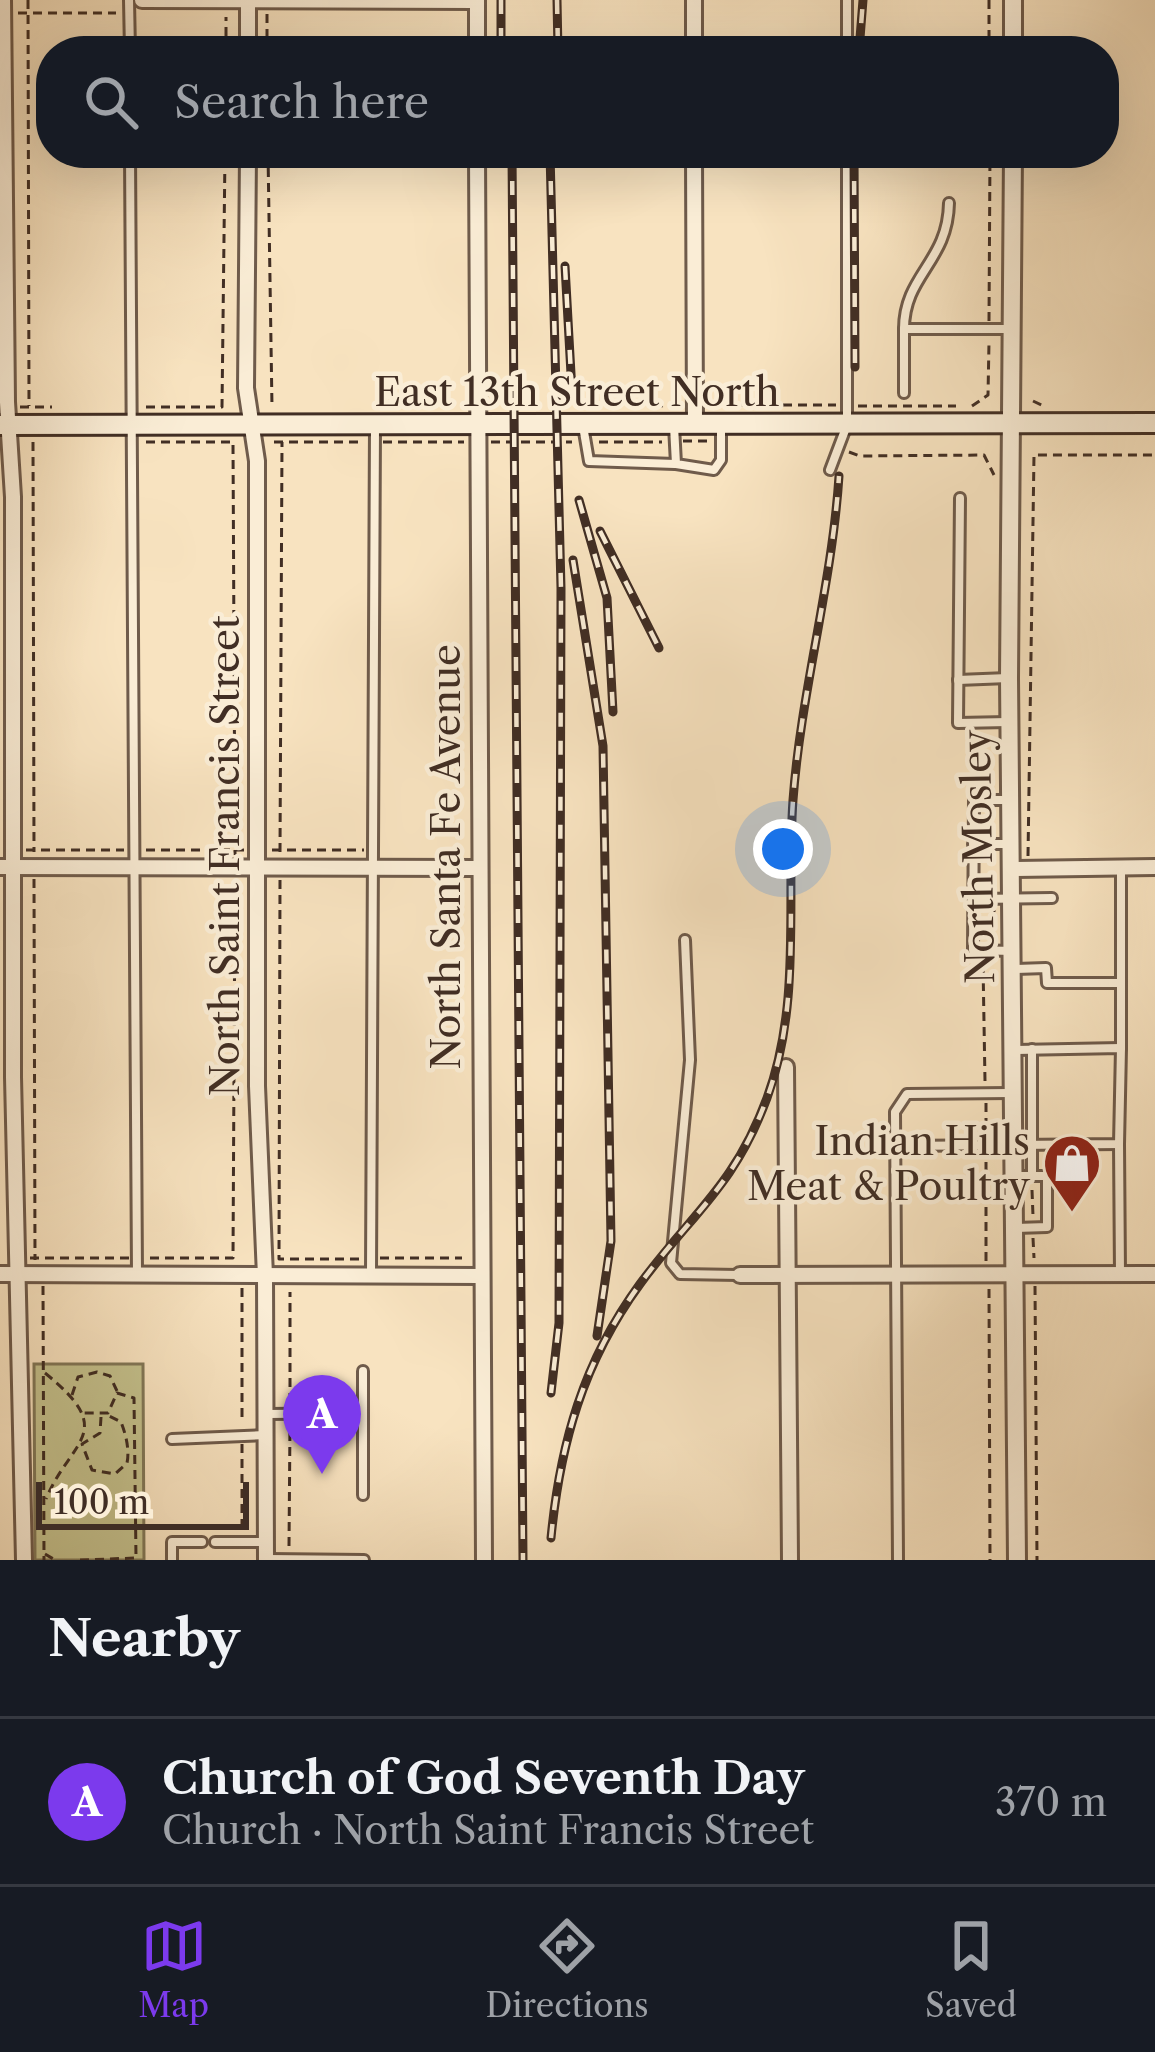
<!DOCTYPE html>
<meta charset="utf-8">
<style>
:root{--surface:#171b24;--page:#20242c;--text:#f1f3f6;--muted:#9ea1a6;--line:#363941;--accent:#7c3aed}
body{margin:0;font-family:"Libre Caslon Text",serif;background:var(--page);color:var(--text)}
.scale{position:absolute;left:36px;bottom:30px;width:213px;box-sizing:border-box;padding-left:12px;border:6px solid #412e24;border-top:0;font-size:33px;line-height:42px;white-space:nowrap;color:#412e24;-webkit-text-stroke:9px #faedd6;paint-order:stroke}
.you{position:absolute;left:783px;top:849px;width:42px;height:42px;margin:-30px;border:9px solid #fff;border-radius:50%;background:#1a73e8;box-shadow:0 0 0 18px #1a73e833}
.badge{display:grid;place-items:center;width:78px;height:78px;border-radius:50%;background:var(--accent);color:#fff;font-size:39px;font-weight:700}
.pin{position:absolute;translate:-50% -99px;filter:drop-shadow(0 3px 6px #0008)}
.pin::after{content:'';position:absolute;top:63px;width:42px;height:36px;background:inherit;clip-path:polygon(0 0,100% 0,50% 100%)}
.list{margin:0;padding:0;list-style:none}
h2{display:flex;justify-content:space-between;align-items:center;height:156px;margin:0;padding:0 48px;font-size:51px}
h2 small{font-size:39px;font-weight:400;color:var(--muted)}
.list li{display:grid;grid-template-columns:78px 1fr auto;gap:36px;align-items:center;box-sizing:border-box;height:168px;padding:0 48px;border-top:3px solid var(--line)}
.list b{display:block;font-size:45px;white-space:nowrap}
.list p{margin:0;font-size:39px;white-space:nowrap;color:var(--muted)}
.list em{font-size:39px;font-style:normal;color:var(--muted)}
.icon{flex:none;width:66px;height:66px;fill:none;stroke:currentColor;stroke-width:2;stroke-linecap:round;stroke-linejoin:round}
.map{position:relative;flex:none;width:1155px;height:1560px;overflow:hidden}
.search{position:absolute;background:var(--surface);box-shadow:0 12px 48px #0002;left:36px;right:36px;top:36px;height:132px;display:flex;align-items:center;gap:30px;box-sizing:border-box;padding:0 42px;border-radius:48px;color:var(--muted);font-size:45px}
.sheet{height:324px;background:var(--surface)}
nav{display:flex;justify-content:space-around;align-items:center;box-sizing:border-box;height:168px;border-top:3px solid var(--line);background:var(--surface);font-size:33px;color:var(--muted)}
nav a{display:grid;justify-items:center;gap:6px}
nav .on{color:var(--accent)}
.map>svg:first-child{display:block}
.green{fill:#c4c18d;stroke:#827858;stroke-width:3}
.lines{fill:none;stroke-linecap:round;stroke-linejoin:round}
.service-casing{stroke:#6f5b4b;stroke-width:14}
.minor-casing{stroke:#6f5b4b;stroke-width:20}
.tertiary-casing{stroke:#6f5b4b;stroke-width:22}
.secondary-casing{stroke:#412e24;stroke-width:24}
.path{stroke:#412e24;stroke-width:3;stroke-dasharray:9 6;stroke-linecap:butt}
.service{stroke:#faedd6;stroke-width:8}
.minor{stroke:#faedd6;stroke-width:14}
.tertiary{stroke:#faedd6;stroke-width:16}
.secondary{stroke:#faedd6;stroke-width:18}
.rail-casing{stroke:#412e24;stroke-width:9}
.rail{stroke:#faedd6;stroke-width:4.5;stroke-dasharray:14;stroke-linecap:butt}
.labels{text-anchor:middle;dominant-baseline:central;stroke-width:9;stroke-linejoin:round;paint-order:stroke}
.street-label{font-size:39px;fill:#412e24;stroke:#faedd6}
.poi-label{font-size:39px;fill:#412e24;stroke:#faedd6;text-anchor:end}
</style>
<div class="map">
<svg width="1155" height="1560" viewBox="0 0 1155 1560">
<rect width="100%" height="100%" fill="#f8e3c0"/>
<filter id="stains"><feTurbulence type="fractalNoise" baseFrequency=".00167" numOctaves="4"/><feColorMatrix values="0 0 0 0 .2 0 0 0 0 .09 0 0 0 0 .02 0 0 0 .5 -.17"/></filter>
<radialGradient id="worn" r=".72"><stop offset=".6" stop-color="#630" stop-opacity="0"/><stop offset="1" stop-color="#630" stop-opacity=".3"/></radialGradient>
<path class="green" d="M 34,1364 L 143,1364 L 144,1560 L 35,1560 Z"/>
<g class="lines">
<defs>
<g id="service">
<path d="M 129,0 L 130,51"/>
<path d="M 847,0 L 847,51"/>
<path d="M 130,153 L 137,1274"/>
<path d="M 904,329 C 904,275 948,262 949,203"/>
<path d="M 904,393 L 904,329 L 1011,329"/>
<path d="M 583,426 L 589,461 L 675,464"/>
<path d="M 674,426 L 676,464 L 714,470 L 721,460 L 721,425"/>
<path d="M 830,470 L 847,425 L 847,153"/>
<path d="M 960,498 L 958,723 L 1008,722"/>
<path d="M 958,680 L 1008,678"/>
<path d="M 1009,800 L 974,800 L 973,950 L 1012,951"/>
<path d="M 973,844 L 1008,844"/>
<path d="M 1121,867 L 1121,983"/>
<path d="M 973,899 L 1052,898"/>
<path d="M 685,940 L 690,1060 L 671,1263 L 680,1274 L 738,1275"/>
<path d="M 1014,969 L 1046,968 L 1047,983 L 1121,983 L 1121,1048"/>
<path d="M 1119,1144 L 1120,1274"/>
<path d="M 895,1146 L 1119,1144 L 1121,1048 L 1013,1050"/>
<path d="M 1032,1176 L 1032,1049"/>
<path d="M 1015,1228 L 1047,1227 L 1047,1176 L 1016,1176"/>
<path d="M 371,1275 L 375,426"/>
<path d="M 363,1371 L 363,1413"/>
<path d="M 268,1414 L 363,1413 L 363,1495"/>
<path d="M 172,1439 L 265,1435"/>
<path d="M 215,1542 L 265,1542"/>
<path d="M 268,1559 L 364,1560"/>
<path d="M 172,1560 L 172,1542 L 202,1542"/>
<path d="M 898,1560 L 895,1112 L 907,1094 L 1010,1093"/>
</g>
<g id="minor">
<path d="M 3,0 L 7,402 L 13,497 L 13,1077 L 24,1560"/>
<path d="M 142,0 L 477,1"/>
<path d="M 694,0 L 694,51"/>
<path d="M 248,51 L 248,0"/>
<path d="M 477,51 L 477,0"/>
<path d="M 248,153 L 246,388 L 257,461 L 257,1086 L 265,1276 L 266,1560"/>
<path d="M 477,153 L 484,1560"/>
<path d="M 694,153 L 695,425"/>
<path d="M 0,867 L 479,868"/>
<path d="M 1011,869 L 1155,867"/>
<path d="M 786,1067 L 790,1560"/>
<path d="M 0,1274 L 480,1276"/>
<path d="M 740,1275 L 1155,1274"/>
</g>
<g id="tertiary">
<path d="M 1013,51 L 1013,0"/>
<path d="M 1013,153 L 1009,678 L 1017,1560"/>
</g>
<path id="secondary" d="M 0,425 L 1155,423"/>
</defs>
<use href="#service" class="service-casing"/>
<use href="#minor" class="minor-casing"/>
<use href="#tertiary" class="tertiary-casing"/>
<use href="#secondary" class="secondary-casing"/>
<g class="path">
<path d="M 28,0 L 29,406"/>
<path d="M 989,0 L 989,51"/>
<path d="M 18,13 L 116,13"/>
<path d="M 267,14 L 267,51"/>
<path d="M 226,51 L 226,17"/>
<path d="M 268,153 L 272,407"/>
<path d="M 989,321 L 990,153"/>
<path d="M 1033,401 L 1046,407"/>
<path d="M 708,405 L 836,405"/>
<path d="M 654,406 L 680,405"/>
<path d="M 858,406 L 956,406"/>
<path d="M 972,406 L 988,395 L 989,342"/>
<path d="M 20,407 L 52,407"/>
<path d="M 146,407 L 222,407 L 225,153"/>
<path d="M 683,441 L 710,441"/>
<path d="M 33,442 L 34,852"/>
<path d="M 146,442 L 233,442 L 235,855"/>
<path d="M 274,442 L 362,442"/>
<path d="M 383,442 L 464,442"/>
<path d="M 491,442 L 572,442"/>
<path d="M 599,442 L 662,442"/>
<path d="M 849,452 L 860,456 L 984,455 L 994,475"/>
<path d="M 26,850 L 124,850"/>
<path d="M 146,850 L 244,850"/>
<path d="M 272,850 L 364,850"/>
<path d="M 280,852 L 282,442"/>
<path d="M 1028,856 L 1034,455 L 1155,455"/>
<path d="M 34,879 L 35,1260"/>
<path d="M 280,880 L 279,1259 L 359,1259"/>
<path d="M 993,942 L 994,910"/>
<path d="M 985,1081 L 983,964 L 988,961"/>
<path d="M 986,1103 L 986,1135"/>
<path d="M 1032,1190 L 1033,1216"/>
<path d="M 1033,1238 L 1034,1258"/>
<path d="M 30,1258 L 129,1258"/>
<path d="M 150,1258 L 233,1258 L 235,883"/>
<path d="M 380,1258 L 462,1258"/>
<path d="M 986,1261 L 986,1157"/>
<path d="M 43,1286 L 44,1560"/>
<path d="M 1035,1286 L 1037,1560"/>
<path d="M 242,1288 L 242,1423"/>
<path d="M 989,1289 L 990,1560"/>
<path d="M 45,1373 C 119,1433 71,1439 46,1499"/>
<path d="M 72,1395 L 78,1377 L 97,1372 L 110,1376 L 117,1391"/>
<path d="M 290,1402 L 290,1292"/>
<path d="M 101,1417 L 100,1433 L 82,1444 L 92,1470 L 115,1474 L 127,1463 C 130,1449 125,1432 121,1422 L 105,1414"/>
<path d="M 242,1444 L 242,1531"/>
<path d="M 289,1546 L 290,1424"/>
<path d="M 45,1554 L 55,1560"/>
<path d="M 80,1560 L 136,1558 L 134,1398 L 117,1393 L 108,1413 L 81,1413"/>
</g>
<use href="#service" class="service"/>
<use href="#minor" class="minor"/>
<use href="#tertiary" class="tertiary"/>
<use href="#secondary" class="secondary"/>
<defs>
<g id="rail">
<path d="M 501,0 L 501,51"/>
<path d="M 557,0 L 558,51"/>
<path d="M 859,51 L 863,0"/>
<path d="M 512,153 L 523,1560"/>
<path d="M 550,153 L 561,588 L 559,1323 L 551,1393"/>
<path d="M 854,153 L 855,367"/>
<path d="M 565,266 L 572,392"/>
<path d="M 579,500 L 607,598 L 613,712"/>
<path d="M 600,531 L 659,648"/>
<path d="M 573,560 L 603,746 L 611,1241 L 597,1336"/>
<path d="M 551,1538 C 560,1444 583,1362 640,1284 C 692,1213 734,1187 767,1098 C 802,1003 786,899 793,800 C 801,691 832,585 839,476"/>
</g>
</defs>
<use href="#rail" class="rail-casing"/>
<use href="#rail" class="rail"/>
</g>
<defs>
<symbol id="shop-pin" viewBox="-11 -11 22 30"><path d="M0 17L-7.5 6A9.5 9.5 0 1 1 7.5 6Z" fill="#8f2418" stroke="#faedd6"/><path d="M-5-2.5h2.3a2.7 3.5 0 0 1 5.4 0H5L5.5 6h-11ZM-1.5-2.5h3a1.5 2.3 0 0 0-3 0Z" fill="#fff"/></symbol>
</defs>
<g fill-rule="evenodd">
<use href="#shop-pin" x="1039" y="1130" width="66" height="90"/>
</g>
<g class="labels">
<g class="street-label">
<text x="577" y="392">East 13th Street North</text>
<text transform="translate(225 856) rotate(-90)">North Saint Francis Street</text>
<text transform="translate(446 857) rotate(-90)">North Santa Fe Avenue</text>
<text transform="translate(978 857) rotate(-91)">North Mosley</text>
</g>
<g class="poi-label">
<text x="1030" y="1141">Indian Hills<tspan x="1030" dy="45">Meat &amp; Poultry</tspan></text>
</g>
</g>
<rect width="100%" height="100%" filter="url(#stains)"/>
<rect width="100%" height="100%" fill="url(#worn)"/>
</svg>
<div class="scale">100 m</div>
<div class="you"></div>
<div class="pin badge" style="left:322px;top:1474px">A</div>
<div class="search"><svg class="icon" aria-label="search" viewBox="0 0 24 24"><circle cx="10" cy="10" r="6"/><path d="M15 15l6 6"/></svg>Search here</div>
</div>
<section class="sheet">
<h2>Nearby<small></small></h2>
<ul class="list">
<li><span class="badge">A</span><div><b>Church of God Seventh Day</b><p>Church · North Saint Francis Street</p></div><em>370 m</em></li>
</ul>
</section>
<nav>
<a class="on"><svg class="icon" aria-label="map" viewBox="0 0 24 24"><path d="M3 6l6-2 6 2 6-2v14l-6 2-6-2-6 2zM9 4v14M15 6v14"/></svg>Map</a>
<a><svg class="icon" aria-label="directions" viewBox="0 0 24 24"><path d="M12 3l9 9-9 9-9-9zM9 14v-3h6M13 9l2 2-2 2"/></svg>Directions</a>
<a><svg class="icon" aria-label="saved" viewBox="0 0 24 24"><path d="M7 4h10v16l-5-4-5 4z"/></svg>Saved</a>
</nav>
